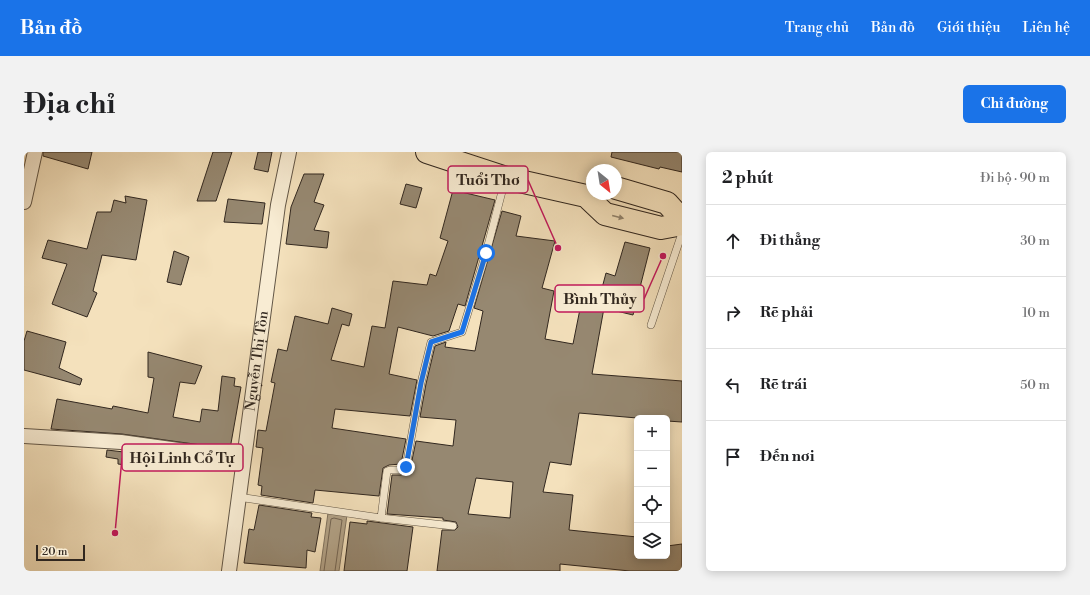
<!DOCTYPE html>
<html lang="vi">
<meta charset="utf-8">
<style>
:root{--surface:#fff;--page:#f2f2f2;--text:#202124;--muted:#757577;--line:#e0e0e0;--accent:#1a73e8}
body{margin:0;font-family:"Libre Bodoni",serif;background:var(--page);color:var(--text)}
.controls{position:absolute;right:12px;bottom:12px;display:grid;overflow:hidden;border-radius:6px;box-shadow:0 2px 10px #0003}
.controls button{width:36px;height:36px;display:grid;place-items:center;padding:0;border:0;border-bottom:1px solid var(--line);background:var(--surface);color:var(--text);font:20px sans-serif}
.compass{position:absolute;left:562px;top:12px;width:36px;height:36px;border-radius:50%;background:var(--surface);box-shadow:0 2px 10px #0003;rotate:150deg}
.scale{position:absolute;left:12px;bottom:10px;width:49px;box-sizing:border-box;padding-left:4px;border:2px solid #31271f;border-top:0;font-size:11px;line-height:14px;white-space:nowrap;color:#31271f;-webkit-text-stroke:3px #f8ecd3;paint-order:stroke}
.stop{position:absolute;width:12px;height:12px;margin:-9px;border:3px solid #1a73e8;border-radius:50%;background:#fff}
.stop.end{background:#1a73e8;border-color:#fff;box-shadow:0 1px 4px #0008}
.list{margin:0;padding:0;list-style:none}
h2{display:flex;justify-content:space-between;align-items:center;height:52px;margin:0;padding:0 16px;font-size:17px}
h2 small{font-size:13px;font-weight:400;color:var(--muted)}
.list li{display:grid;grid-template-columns:26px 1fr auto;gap:12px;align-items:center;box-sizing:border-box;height:72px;padding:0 16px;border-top:1px solid var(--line)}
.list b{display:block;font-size:15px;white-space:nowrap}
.list em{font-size:13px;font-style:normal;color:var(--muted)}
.icon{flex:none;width:22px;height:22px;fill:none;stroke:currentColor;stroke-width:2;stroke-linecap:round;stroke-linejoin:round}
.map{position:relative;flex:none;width:658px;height:419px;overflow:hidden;border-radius:6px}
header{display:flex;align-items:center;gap:24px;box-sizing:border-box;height:56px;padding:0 20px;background:var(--accent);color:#fff}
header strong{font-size:19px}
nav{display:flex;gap:22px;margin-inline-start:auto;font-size:14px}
.intro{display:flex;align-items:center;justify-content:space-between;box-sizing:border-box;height:96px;padding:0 24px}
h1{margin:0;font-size:28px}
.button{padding:10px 18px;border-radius:6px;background:var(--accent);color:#fff;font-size:14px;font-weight:700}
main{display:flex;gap:24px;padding:0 24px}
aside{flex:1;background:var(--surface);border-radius:6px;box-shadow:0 2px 10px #0003}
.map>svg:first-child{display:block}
.water{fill:#b2a287;stroke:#7e715d}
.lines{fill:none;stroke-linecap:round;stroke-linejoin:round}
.shore{stroke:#726453;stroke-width:1}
.building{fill:#968871;stroke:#31271f;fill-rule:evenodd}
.service-casing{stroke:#625646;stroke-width:8}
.minor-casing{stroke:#625646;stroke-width:16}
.trunk-casing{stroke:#31271f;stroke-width:24}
.service{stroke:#f8ecd3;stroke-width:7}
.minor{stroke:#f8ecd3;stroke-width:14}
.trunk{stroke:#f4e1bc;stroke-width:22}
.oneway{fill:#92846e}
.route{stroke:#1a73e8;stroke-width:5}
.labels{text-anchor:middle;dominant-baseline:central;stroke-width:3.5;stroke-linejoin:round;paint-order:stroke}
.street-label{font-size:14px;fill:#31271f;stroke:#f8ecd3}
.leader{fill:none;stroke:#c2185b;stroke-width:1.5}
.callout-dot{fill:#c2185b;stroke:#f8ecd3;stroke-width:1.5}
.callout{fill:#f8ecd3;stroke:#c2185b;stroke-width:1.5}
.callout-label{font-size:15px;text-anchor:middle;font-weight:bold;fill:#31271f}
</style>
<header>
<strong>Bản đồ</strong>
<nav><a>Trang chủ</a><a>Bản đồ</a><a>Giới thiệu</a><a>Liên hệ</a></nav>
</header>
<div class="intro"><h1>Địa chỉ</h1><a class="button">Chỉ đường</a></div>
<main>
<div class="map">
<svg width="658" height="419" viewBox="0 0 658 419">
<rect width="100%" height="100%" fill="#f4e1bc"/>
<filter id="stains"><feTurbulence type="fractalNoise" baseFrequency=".005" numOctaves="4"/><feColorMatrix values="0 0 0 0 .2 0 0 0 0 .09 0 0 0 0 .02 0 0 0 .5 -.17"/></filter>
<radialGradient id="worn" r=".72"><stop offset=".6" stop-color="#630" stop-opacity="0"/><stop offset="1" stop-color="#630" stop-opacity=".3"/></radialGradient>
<path class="water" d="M 304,361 L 323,363 L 315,419 L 296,419 Z"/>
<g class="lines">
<path class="shore" d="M 300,419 L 307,367 L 310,366 L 318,368 L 311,419"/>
</g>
<g class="building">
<path d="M 19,0 L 68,0 L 64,17 L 19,4 Z"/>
<path d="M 189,0 L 208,0 L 192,49 L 173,49 Z"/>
<path d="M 234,0 L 248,0 L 244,20 L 230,17 Z"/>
<path d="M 588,0 L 658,0 L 658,20 L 636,15 L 635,17 L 587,5 Z"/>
<path d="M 280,22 L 300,22 L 290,50 L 300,53 L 290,78 L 305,80 L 303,96 L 262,92 L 267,55 Z"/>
<path d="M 382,32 L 398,36 L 392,56 L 376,52 Z"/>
<path d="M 429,38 L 471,48 L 441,154 L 434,152 L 425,179 L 409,184 L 374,175 L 365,222 L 393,228 L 386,264 L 311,257 L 308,276 L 382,287 L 377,312 L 365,313 L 359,316 L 355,344 L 291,338 L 289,351 L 237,343 L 238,334 L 234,333 L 239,296 L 232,295 L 234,278 L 242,279 L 251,231 L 247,230 L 254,197 L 263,199 L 271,164 L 304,172 L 308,156 L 328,162 L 325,174 L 318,172 L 307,208 L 340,215 L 348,174 L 361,176 L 369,129 L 403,133 L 406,122 L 412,124 L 424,89 L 416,86 Z"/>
<path d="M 101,44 L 123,48 L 112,108 L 78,103 L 69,139 L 73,141 L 63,165 L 28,152 L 43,112 L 18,106 L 24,88 L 63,97 L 73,60 L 87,60 L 90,48 L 102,51 Z"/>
<path d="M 204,47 L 241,51 L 238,72 L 200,70 Z"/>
<path d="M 478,59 L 497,64 L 492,84 L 531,89 L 518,136 L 530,139 L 521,187 L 549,192 L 557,152 L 575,155 L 573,155 L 582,121 L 591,124 L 601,90 L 626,96 L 609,163 L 580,156 L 568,222 L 658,229 L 658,270 L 643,269 L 643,266 L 613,266 L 555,261 L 547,313 L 526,310 L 519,340 L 549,343 L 545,378 L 613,385 L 613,404 L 643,404 L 643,394 L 658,392 L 658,419 L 606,419 L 536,412 L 536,419 L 413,419 L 418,378 L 431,378 L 434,375 L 432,370 L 419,368 L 419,366 L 363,362 L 368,323 L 377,323 L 386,318 L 392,289 L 429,294 L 432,268 L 396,265 L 402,232 L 411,194 L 422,190 L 421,195 L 451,199 L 459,159 L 450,156 ZM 452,326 L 489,330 L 486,366 L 444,362 Z"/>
<path d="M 150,99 L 165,105 L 157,133 L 143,130 Z"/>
<path d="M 3,179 L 42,190 L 35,216 L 58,227 L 56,233 L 0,218 L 0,189 Z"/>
<path d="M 124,200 L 178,214 L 171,232 L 156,230 L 149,265 L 176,270 L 178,257 L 194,259 L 198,224 L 211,226 L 210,234 L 217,235 L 206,297 L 98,282 L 27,277 L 33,247 L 88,257 L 89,254 L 124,261 L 130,226 L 124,225 Z"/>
<path d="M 83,298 L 158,307 L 157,317 L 125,313 L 125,316 L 94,312 L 94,307 L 82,305 Z"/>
<path d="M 235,353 L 288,361 L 287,365 L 297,366 L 291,400 L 283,398 L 282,416 L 220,411 L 225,377 L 230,378 Z"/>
<path d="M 343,369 L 389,375 L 383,419 L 320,419 L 326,370 L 343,372 Z"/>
</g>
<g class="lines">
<defs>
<g id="service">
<path d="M 627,173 L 658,81"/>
<path d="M 214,345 L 357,366 L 363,319 L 366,318 L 377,318 L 382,315 L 397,231 L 407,190 L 438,180 L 462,101 L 481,28"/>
<path d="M 357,366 L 429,374"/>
</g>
<g id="minor">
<path d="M 0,50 L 11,0"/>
<path d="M 0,284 L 97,290 L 219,307"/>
<path id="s1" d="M 205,419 L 254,53 L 265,0"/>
</g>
<g id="trunk">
<path d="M 403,0 L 482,26 L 562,44 L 581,62 L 637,76 L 658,72"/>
<path d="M 592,36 L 643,51 L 658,68"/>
</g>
</defs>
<use href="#service" class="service-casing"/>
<use href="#minor" class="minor-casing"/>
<use href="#trunk" class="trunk-casing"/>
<use href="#service" class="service"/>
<use href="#minor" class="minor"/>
<use href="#trunk" class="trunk"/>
</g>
<defs><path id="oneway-solid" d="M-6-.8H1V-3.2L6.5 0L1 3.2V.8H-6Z"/></defs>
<use class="oneway" href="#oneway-solid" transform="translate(594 65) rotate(14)"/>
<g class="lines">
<path class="route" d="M 382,315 L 397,231 L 407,190 L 438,180 L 462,101"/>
</g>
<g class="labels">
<g class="street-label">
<text stroke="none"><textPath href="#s1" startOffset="212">Nguyễn Thị Tồn</textPath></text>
</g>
</g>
<path class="leader" d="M534 96L504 28M639 104L620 147M91 381L98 306"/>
<g class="callout-dot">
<circle cx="534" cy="96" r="4"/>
<circle cx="639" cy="104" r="4"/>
<circle cx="91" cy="381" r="4"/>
</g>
<g class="callout">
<rect x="424" y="14" width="80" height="27" rx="4"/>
<rect x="531" y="133" width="89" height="27" rx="4"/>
<rect x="98" y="292" width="121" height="27" rx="4"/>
</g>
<g class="callout-label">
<text x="464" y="33">Tuổi Thơ</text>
<text x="576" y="152">Bình Thủy</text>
<text x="158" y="311">Hội Linh Cổ Tự</text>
</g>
<rect width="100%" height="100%" filter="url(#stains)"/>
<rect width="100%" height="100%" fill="url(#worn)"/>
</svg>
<div class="controls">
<button>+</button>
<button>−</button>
<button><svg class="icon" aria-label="locate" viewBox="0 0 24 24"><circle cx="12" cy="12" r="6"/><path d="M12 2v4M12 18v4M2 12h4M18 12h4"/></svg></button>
<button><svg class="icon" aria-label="layers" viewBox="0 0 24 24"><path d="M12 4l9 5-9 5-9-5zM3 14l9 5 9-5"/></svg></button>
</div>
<svg class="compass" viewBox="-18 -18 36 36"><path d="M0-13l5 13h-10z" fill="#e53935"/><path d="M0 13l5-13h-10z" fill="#757577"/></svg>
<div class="scale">20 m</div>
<div class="stop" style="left:462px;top:101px"></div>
<div class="stop end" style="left:382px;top:315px"></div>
</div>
<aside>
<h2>2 phút<small>Đi bộ · 90 m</small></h2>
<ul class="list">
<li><svg class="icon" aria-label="ahead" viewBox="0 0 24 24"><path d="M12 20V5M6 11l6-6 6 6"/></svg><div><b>Đi thẳng</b></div><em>30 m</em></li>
<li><svg class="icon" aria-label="right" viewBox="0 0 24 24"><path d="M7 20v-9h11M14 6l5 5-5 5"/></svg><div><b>Rẽ phải</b></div><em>10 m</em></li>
<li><svg class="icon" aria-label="left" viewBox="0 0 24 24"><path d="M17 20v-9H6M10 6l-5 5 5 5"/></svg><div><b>Rẽ trái</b></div><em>50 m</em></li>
<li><svg class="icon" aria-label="arrive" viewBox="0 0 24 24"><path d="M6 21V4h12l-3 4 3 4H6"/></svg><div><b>Đến nơi</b></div></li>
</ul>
</aside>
</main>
